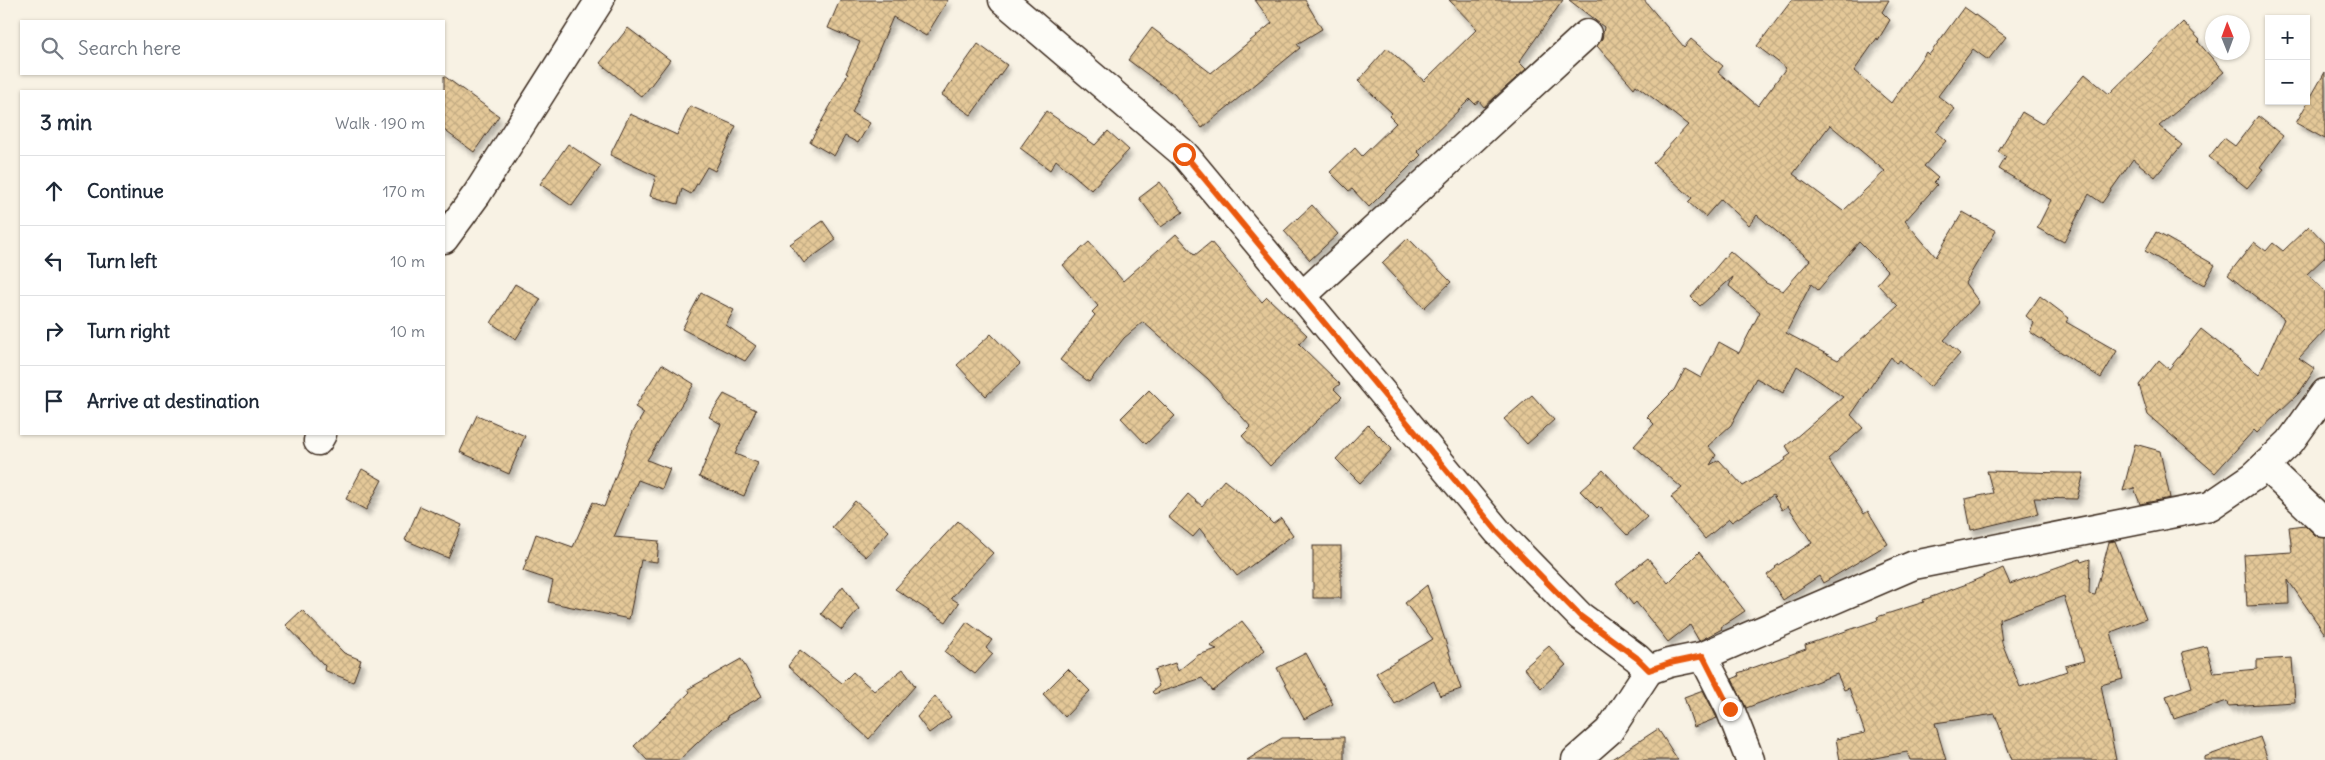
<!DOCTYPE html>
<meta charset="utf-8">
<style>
:root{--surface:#fff;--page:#f6f6f7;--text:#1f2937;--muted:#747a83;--line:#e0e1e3}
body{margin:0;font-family:Delius,sans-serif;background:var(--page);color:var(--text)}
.controls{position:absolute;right:15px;top:15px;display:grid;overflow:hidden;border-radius:0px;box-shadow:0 1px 4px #0004}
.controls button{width:45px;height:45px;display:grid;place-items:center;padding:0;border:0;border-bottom:1px solid var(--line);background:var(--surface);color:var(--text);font:25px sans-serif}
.compass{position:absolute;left:2205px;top:15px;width:45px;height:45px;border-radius:50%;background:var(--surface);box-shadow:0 1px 4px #0004;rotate:359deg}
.stop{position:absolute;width:15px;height:15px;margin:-11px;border:4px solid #ea580c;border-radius:50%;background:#fff}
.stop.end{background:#ea580c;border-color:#fff;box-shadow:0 1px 5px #0008}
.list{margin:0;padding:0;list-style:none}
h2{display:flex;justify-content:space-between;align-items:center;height:65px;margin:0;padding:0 20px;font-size:21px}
h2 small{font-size:16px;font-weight:400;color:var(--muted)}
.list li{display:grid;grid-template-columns:32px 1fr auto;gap:15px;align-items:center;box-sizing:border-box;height:70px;padding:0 20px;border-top:1px solid var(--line)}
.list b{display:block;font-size:19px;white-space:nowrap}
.list em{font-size:16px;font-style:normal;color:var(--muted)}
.icon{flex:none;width:28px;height:28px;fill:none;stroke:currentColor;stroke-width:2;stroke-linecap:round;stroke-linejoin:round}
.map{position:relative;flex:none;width:2325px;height:760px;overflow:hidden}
.search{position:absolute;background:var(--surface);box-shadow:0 1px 4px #0004;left:20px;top:20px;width:425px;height:55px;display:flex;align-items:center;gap:12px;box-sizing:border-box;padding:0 18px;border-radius:0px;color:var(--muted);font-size:19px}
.panel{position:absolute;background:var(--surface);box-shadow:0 1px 4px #0004;left:20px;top:90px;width:425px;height:345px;border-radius:0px}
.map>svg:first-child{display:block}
.building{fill:url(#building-cross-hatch);stroke:#3b2a1e;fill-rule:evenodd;filter:url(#shadow)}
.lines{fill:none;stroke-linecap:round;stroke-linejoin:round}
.minor-casing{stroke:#3b2a1e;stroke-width:31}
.minor{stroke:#fdfcf7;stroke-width:28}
.route{stroke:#ea580c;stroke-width:6}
</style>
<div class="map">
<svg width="2325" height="760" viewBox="0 0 2325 760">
<defs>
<pattern id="building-cross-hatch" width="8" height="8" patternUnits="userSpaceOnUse" patternTransform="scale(1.25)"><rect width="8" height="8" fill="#e4c898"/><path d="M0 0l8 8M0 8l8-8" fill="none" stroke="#c4ac83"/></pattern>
<filter id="shadow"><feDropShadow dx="3" dy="5.5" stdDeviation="2.5" flood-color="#0004"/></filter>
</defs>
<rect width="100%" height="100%" fill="#f8f2e4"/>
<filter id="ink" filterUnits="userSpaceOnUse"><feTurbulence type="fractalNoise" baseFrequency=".02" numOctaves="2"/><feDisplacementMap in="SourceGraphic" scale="10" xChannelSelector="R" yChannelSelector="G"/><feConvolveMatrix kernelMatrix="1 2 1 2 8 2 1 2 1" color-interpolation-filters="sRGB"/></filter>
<g filter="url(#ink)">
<g class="building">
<path d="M 840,0 L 948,0 L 926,36 L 893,17 L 852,113 L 870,123 L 858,143 L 845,136 L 834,156 L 810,142 L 848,74 L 846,73 L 860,42 L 828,28 Z"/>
<path d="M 1255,0 L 1305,0 L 1322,29 L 1297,44 L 1300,48 L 1202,128 L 1174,94 L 1128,60 L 1152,28 L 1211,73 L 1272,23 Z"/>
<path d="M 1449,0 L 1563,0 L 1519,62 L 1526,69 L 1484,107 L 1479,101 L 1475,104 L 1470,99 L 1417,151 L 1421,155 L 1369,207 L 1352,189 L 1349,191 L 1330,172 L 1355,148 L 1362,156 L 1396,123 L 1389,116 L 1392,113 L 1358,81 L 1387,48 L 1424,81 L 1477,29 Z"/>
<path d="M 1569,0 L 1644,0 L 1684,47 L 1691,39 L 1723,66 L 1718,72 L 1758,106 L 1786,68 L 1757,46 L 1792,0 L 1889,0 L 1882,12 L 1890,20 L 1878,40 L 1877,38 L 1854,71 L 1891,103 L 1926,52 L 1929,55 L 1964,7 L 2006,37 L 1988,60 L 1973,49 L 1938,96 L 1955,109 L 1936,132 L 1946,141 L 1924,166 L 1938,178 L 1934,182 L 1937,185 L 1905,221 L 1936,257 L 1963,212 L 1996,231 L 1965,283 L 1979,302 L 1944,340 L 1960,354 L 1930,387 L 1900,360 L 1896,363 L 1891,357 L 1851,415 L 1863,428 L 1828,459 L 1864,514 L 1868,511 L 1888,544 L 1823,583 L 1819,576 L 1783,600 L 1767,575 L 1776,568 L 1775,567 L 1812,543 L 1788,506 L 1782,510 L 1773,495 L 1732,522 L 1729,519 L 1705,539 L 1671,497 L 1682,488 L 1634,446 L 1654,424 L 1647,417 L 1674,390 L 1685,369 L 1701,378 L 1719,342 L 1739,353 L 1760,312 L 1729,286 L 1733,277 L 1700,306 L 1691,297 L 1730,251 L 1766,283 L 1783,291 L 1810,260 L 1757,215 L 1749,225 L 1721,199 L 1705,217 L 1688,202 L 1692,198 L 1653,163 L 1688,125 L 1636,85 L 1634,88 L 1597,46 L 1602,39 L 1604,27 ZM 1830,125 L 1885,171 L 1843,211 L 1793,174 ZM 1859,242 L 1888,271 L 1877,284 L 1898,306 L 1838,360 L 1786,333 L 1811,284 L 1818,290 ZM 1797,366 L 1843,397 L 1786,446 L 1791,454 L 1785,458 L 1786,460 L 1743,486 L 1719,460 L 1710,465 L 1716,455 L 1708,446 L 1731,425 L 1756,378 L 1783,393 Z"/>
<path d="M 2183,22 L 2200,40 L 2198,42 L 2224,72 L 2159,126 L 2182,145 L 2155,177 L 2133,159 L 2102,203 L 2089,194 L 2064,242 L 2037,228 L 2051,200 L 1999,169 L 2006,157 L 1998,152 L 2022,112 L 2042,124 L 2085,74 L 2109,94 Z"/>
<path d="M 628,28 L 670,60 L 642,97 L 600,63 Z"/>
<path d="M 978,44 L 1007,65 L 971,115 L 942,95 Z"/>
<path d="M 2325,72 L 2325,139 L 2296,123 Z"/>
<path d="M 444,76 L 499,116 L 474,152 L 444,130 Z"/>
<path d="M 690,106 L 736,126 L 715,171 L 707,167 L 691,194 L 682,189 L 678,204 L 650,196 L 656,176 L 610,155 L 630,114 L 677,135 Z"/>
<path d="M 1046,111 L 1095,145 L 1108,131 L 1129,150 L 1091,190 L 1056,160 L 1050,170 L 1020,148 Z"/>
<path d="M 2258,116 L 2283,136 L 2260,167 L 2263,169 L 2247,188 L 2209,157 L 2224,138 L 2235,146 Z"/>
<path d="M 568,144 L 601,166 L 572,206 L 540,184 Z"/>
<path d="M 1160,182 L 1183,212 L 1161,227 L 1139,198 Z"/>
<path d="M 1312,205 L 1338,234 L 1310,260 L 1284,231 Z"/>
<path d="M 823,221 L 836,240 L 804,263 L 790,244 Z"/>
<path d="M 2309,226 L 2325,243 L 2325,257 L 2307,274 L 2325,291 L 2325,330 L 2299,358 L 2315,369 L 2299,393 L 2257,433 L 2254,430 L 2215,473 L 2148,415 L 2139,385 L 2159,360 L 2169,369 L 2201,329 L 2259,375 L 2284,319 L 2228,275 L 2254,242 L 2266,251 L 2273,243 L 2283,251 Z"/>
<path d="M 2156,232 L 2215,265 L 2204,285 L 2145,251 Z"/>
<path d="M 1176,234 L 1195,255 L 1211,242 L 1262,302 L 1267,297 L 1307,335 L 1299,344 L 1340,384 L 1334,389 L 1342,397 L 1270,466 L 1242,436 L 1251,427 L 1208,379 L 1143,322 L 1124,338 L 1089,382 L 1060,360 L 1095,315 L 1092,312 L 1098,306 L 1063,265 L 1089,242 L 1123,281 Z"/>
<path d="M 1408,238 L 1451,282 L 1424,308 L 1382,263 Z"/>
<path d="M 515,284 L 541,299 L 516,339 L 491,323 Z"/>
<path d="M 701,293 L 734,310 L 726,325 L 756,346 L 745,361 L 682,329 Z"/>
<path d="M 2040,296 L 2069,318 L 2066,322 L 2117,351 L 2101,378 L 2030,332 L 2034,323 L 2026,316 Z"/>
<path d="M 991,334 L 1020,364 L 986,396 L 957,365 Z"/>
<path d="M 662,364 L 694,384 L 647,460 L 670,469 L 662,489 L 638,480 L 614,537 L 659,541 L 657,562 L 641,560 L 629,619 L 548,602 L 553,581 L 523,571 L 536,534 L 573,547 L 593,502 L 604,507 L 633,431 L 644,413 L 635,407 Z"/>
<path d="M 1149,390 L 1175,416 L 1146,444 L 1121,418 Z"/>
<path d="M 724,394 L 756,410 L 735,454 L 758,463 L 744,496 L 699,477 L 721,424 L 709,417 Z"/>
<path d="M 1532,395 L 1554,420 L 1527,444 L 1504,419 Z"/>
<path d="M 477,415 L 525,436 L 509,474 L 460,452 Z"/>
<path d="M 1368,425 L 1392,449 L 1360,483 L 1336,459 Z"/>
<path d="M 2135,444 L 2160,451 L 2170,498 L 2140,504 L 2134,488 L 2123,491 Z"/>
<path d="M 362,469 L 382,480 L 366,510 L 346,499 Z"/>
<path d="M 1603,470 L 1647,517 L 1627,535 L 1599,506 L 1597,508 L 1580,491 Z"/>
<path d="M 1987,471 L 2065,473 L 2084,473 L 2077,499 L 2034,498 L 2038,514 L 1971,530 L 1965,499 L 1993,493 Z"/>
<path d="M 1224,480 L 1248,499 L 1273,524 L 1281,518 L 1293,535 L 1237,576 L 1200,529 L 1193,537 L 1168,517 L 1188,494 L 1202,506 Z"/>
<path d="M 855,501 L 889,531 L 866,557 L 832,527 Z"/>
<path d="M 420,506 L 462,525 L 448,558 L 405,540 Z"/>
<path d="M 958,521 L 993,553 L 951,598 L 959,603 L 946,622 L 895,589 Z"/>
<path d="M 2305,525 L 2315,535 L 2325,538 L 2325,634 L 2288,580 L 2289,604 L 2247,606 L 2244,555 L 2292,552 L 2289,527 Z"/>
<path d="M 2115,541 L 2146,619 L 2111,632 L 2123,679 L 2101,685 L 2116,760 L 2012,760 L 1995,714 L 1935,723 L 1946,760 L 1910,760 L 1907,752 L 1864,760 L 1840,760 L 1836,739 L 1865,733 L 1849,688 L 1844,690 L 1837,674 L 1746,708 L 1732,679 L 1739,676 L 1738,673 L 1806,649 L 1805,645 L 1878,620 L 1877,617 L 1924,602 L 1923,600 L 1964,585 L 2003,568 L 2010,584 L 2080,559 L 2081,562 L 2090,559 L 2089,594 L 2095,595 L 2109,542 ZM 2064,596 L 2084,661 L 2065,666 L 2067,671 L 2020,687 L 2002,643 L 1999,619 Z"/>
<rect x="1313" y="546" width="28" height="52"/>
<path d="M 1699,552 L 1745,611 L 1721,627 L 1722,629 L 1699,641 L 1690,625 L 1668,642 L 1636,602 L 1633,605 L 1616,583 L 1648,558 L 1668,583 Z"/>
<path d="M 1427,585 L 1461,689 L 1440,696 L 1434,681 L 1395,704 L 1376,673 L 1433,639 L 1405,603 Z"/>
<path d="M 843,586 L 859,609 L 842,630 L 821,614 Z"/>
<path d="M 302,610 L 344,653 L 361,660 L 353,682 L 324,670 L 325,666 L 286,625 Z"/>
<path d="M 1242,621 L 1265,650 L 1213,691 L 1202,678 L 1154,694 L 1152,692 L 1159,686 L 1154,670 L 1175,663 L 1178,671 L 1198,655 L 1217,649 L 1210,646 Z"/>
<path d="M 967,622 L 992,640 L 986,648 L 993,654 L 975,674 L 945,652 Z"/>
<path d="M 1549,646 L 1566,665 L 1541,688 L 1524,668 Z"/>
<path d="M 2206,646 L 2214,673 L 2257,669 L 2257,660 L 2292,658 L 2295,702 L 2228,706 L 2227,701 L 2174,719 L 2166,696 L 2192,687 L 2182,652 Z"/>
<path d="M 800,650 L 842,683 L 853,672 L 874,691 L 903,669 L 915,686 L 869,739 L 788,666 Z"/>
<path d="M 1306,653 L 1333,704 L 1304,719 L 1277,668 Z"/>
<path d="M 741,659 L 762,696 L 727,716 L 728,718 L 713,728 L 679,760 L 647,760 L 634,746 L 690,692 L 688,689 Z"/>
<path d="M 1068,669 L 1090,691 L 1065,717 L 1043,694 Z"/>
<path d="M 1703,690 L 1717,718 L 1694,727 L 1684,697 Z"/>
<path d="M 935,696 L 951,717 L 929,733 L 917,717 Z"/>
<path d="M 1658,729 L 1678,760 L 1610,760 Z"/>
<path d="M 1344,737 L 1344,760 L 1247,760 L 1282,738 Z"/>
<path d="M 2260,737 L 2268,760 L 2204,760 L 2204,757 Z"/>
</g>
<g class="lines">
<defs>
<g id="minor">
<path d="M 1003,0 L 1184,154 L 1498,532 L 1580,616 L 1637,658 L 1649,670 L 1669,663 L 1703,656 L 1914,565 L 2210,506 L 2254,476 L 2290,442 L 2325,393"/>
<path d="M 444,239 L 477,194 L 600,0"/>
<path d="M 1303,295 L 1587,34"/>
<path d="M 318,441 L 322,434"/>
<path d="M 2265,466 L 2325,523"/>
<path d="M 1703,656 L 1730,709 L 1750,760"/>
<path d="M 1576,760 L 1609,731 L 1649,670"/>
</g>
</defs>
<use href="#minor" class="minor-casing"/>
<use href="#minor" class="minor"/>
</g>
</g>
<g class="lines" filter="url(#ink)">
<path class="route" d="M 1184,154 L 1498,532 L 1580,616 L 1637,658 L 1649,670 L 1670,663 L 1703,656 L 1730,709"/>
</g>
</svg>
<div class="controls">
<button>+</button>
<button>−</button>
</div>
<svg class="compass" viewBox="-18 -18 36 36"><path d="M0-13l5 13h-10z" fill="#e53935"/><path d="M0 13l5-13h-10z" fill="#747a83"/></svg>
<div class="stop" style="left:1184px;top:154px"></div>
<div class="stop end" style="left:1730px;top:709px"></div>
<div class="search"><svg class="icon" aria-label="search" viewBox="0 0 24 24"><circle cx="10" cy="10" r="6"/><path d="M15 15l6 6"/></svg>Search here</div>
<section class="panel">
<h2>3 min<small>Walk · 190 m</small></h2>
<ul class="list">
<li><svg class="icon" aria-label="ahead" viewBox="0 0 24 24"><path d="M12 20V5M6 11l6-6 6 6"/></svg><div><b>Continue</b></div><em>170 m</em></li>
<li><svg class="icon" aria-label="left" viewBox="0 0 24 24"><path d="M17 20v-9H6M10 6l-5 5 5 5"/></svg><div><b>Turn left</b></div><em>10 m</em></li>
<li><svg class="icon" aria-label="right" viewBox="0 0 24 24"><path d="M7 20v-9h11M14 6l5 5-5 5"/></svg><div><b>Turn right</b></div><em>10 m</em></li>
<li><svg class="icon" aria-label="arrive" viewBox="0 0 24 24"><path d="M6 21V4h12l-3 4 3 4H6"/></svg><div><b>Arrive at destination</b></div></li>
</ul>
</section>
</div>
